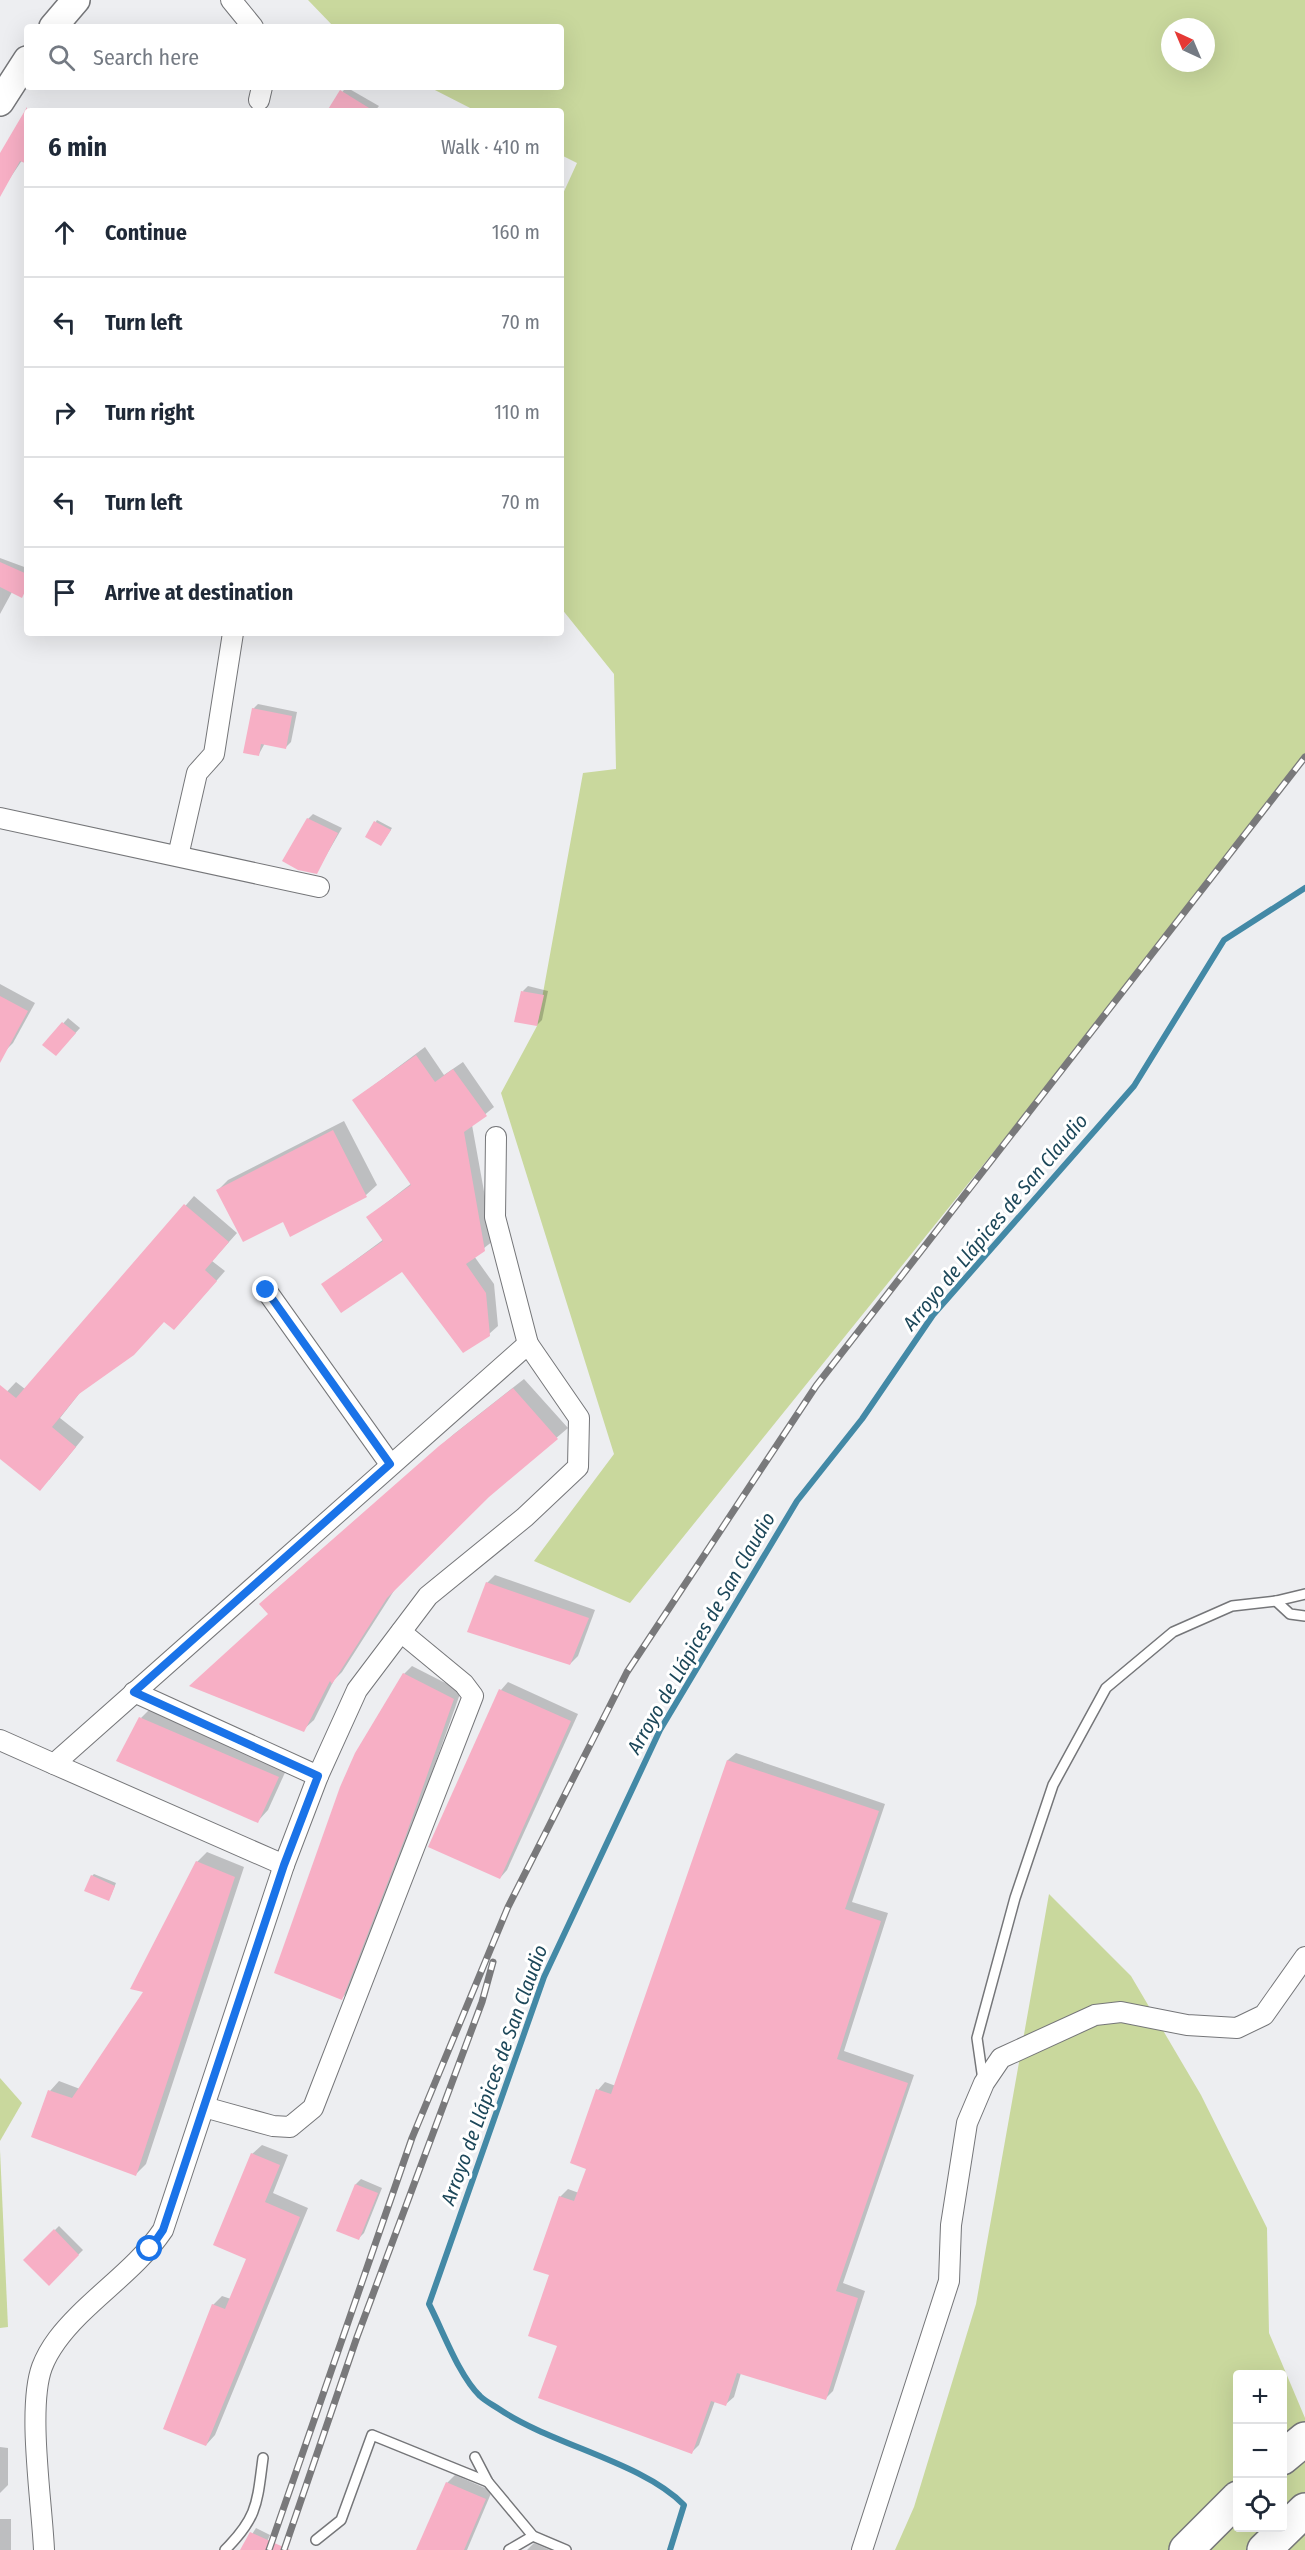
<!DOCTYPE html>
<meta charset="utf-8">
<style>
:root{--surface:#fff;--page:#f6f6f7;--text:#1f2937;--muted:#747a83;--line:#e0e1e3}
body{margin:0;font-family:"Fira Sans Condensed",sans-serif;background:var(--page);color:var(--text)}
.controls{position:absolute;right:18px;bottom:18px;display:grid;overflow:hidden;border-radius:6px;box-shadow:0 6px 24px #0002}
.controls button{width:54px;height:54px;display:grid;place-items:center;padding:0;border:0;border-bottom:2px solid var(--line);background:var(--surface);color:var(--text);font:30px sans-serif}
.compass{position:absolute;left:1161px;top:18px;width:54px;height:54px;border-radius:50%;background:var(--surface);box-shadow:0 6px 24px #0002;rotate:316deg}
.stop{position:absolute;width:18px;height:18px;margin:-14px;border:4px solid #1a73e8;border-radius:50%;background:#fff}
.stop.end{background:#1a73e8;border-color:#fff;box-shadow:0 2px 6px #0008}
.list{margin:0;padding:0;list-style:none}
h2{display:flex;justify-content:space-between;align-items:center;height:78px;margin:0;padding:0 24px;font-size:26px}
h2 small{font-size:20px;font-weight:400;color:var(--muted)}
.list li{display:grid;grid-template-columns:39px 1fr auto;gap:18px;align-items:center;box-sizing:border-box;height:90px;padding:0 24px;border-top:2px solid var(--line)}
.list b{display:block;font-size:22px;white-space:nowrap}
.list em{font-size:20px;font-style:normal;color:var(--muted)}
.icon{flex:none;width:33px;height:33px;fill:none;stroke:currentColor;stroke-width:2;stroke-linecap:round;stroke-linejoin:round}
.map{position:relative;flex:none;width:1305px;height:2550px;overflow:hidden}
.search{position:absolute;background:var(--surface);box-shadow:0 6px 24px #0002;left:24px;top:24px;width:540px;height:66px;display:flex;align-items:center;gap:15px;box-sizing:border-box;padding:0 21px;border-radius:6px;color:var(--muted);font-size:22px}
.panel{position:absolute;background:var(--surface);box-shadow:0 6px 24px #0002;left:24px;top:108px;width:540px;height:528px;border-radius:6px}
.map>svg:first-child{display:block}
.green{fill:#c9d89d;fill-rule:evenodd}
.shadow{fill:#0003}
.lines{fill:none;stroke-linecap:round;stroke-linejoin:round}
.stream{stroke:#4389a6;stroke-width:6}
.building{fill:#f7afc5}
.lane-casing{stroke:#757679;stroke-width:12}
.street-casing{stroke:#757679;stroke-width:22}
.secondary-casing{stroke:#757679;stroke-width:30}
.highway-casing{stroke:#757679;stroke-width:36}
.lane{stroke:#fff;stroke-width:9}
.street{stroke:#fff;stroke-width:20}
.secondary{stroke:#fff;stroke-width:27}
.highway{stroke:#fff;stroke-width:33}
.rail-casing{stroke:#79797b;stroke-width:7}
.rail{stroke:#fff;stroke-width:4.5;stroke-dasharray:14;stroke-linecap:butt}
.route{stroke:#1a73e8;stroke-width:8}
.labels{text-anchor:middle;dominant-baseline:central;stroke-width:6;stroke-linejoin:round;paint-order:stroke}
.water-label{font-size:20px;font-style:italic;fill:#1c4759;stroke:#fff}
</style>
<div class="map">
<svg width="1305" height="2550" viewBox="0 0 1305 2550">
<rect width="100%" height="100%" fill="#edeef1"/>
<g class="green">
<path d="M 308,0 L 1305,0 L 1305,757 L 1179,922 L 630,1603 L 534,1561 L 614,1454 L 501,1093 L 537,1026 L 583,773 L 616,769 L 614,674 L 561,608 L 561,198 L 577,163 L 561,155 L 561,111 L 476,111 L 429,87 L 561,87 L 561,27 L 334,27 ZM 1170,27 L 1206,27 L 1206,63 L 1170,63 Z"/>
<path d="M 1049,1894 L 1131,1976 L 1201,2095 L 1267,2228 L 1269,2333 L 1305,2418 L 1305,2550 L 895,2550 L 914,2507 L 976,2304 ZM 1238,2374 L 1282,2374 L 1282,2528 L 1238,2528 Z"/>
<path d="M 0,2078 L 22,2103 L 0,2141 Z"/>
<path d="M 0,2150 L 8,2327 L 0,2328 Z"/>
</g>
<g class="shadow">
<path d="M 346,87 L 379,106 L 375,111 L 329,111 Z"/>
<path d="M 30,108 L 34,111 L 27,111 L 27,153 L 6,184 L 0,180 L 0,158 L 26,111 Z"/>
<path d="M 0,558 L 27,568 L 26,591 L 21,596 L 12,592 L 0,614 Z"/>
<path d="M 258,704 L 297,712 L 291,742 L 286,747 L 265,743 L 259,754 L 253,709 Z"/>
<path d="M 313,814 L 342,828 L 316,873 L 308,819 Z"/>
<path d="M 377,820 L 392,828 L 383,842 L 367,836 Z"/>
<path d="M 0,984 L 35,1003 L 13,1043 L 5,1051 L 0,1048 Z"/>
<path d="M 528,986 L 548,991 L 542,1020 L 537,1025 L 523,991 Z"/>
<path d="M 68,1018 L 80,1028 L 61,1049 L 45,1044 Z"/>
<path d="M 425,1047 L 444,1075 L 463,1062 L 494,1107 L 472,1125 L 493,1241 L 474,1256 L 494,1284 L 498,1326 L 489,1334 L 402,1270 L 323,1284 L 384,1239 L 368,1217 L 412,1183 L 354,1100 Z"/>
<path d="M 344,1121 L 377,1185 L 366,1195 L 291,1235 L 283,1220 L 218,1190 L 228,1180 Z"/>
<path d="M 194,1196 L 237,1233 L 212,1261 L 225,1271 L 183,1319 L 164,1320 L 82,1390 L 60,1418 L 84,1437 L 49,1480 L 0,1457 L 0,1399 L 16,1382 L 25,1389 Z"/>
<path d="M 524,1379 L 568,1428 L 488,1496 L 397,1586 L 342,1672 L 334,1680 L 314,1720 L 303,1730 L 269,1614 L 271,1594 L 454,1434 Z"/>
<path d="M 495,1575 L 595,1610 L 578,1656 L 570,1664 L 487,1583 Z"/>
<path d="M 412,1666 L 461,1691 L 413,1826 L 350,1990 L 342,1998 L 356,1753 L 404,1674 Z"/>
<path d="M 508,1682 L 578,1714 L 507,1870 L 500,1878 L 501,1690 Z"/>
<path d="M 151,1708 L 288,1766 L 268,1810 L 258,1821 L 141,1718 Z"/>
<path d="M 736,1753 L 885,1804 L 852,1902 L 888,1913 L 844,2051 L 914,2075 L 843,2283 L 865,2291 L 833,2391 L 825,2399 L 741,2373 L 734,2397 L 726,2404 L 715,2401 L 699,2445 L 691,2453 L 551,2275 L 560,2197 L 568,2189 L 579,2193 L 588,2168 L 598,2090 L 605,2082 L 616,2086 L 728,1760 Z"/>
<path d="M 207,1852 L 244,1867 L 146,2164 L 136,2174 L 50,2091 L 59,2081 L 80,2089 L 145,1992 L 197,1862 Z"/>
<path d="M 94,1874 L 116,1883 L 111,1895 L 92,1876 Z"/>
<path d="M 262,2145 L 288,2155 L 273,2193 L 308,2208 L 215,2435 L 206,2445 L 213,2305 L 222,2296 L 231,2299 L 248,2258 L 252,2154 Z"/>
<path d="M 361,2179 L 382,2188 L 364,2233 L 359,2238 L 356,2184 Z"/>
<path d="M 59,2226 L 83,2250 L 49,2284 L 25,2260 Z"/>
<path d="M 0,2447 L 8,2448 L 8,2485 L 0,2493 Z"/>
<path d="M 455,2475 L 492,2491 L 467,2550 L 418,2550 L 447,2483 Z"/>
<rect x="0" y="2519" width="11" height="31"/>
<path d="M 256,2528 L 270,2535 L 263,2550 L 242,2550 Z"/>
<path d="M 534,2543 L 550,2550 L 527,2550 Z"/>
</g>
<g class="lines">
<path class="stream" d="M 670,2550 L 684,2505 C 642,2462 552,2445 499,2409 C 493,2405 485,2401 480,2396 C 459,2376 443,2331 429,2304 L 544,1977 L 660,1730 L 797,1501 L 862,1419 L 933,1315 L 1134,1086 L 1224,940 L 1305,888"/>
</g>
<g class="building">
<path d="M 340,90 L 374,111 L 327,111 Z"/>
<path d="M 27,107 L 27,164 L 20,161 L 0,197 L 0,153 Z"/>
<path d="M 0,562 L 27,574 L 27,587 L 22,598 L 0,587 Z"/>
<path d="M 252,708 L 292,716 L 286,749 L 261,744 L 259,756 L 243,753 Z"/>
<path d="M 307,818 L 338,833 L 317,874 L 298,870 L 282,861 Z"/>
<path d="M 374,821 L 391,830 L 381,846 L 365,837 Z"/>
<path d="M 521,991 L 544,995 L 537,1026 L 514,1022 Z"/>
<path d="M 0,996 L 28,1011 L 0,1063 Z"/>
<path d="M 62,1022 L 76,1033 L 56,1056 L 42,1045 Z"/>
<path d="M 416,1055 L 435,1082 L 453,1069 L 487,1116 L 464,1132 L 485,1251 L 466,1264 L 486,1293 L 490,1336 L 463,1353 L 402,1272 L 341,1313 L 321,1284 L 383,1241 L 366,1217 L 411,1185 L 352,1100 Z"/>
<path d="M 333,1130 L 367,1197 L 290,1237 L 283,1222 L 243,1242 L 216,1190 Z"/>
<path d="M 184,1204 L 229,1242 L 205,1270 L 217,1281 L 174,1330 L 164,1322 L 134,1355 L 79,1394 L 52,1427 L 76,1447 L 40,1491 L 0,1459 L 0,1385 L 16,1398 Z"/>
<path d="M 513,1388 L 558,1439 L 489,1497 L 387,1598 L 332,1684 L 330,1681 L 304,1732 L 189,1686 L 268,1614 L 259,1604 L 439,1446 Z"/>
<path d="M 486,1582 L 589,1618 L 570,1665 L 467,1632 Z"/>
<path d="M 403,1673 L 454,1699 L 406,1835 L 342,2000 L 274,1973 L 340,1787 L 355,1753 Z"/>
<path d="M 499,1689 L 571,1721 L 500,1879 L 428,1847 Z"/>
<path d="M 139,1717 L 279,1777 L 258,1823 L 116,1761 Z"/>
<path d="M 727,1760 L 879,1811 L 845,1909 L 881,1921 L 837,2059 L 908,2083 L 836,2291 L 858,2298 L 826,2400 L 737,2373 L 726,2406 L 711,2401 L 692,2454 L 538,2398 L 557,2346 L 528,2336 L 549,2275 L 533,2270 L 559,2196 L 574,2201 L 586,2169 L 570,2163 L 596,2089 L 611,2094 Z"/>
<path d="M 196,1861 L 235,1877 L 136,2176 L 31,2137 L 48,2090 L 72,2098 L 143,1992 L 130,1989 Z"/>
<path d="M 91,1875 L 115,1886 L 109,1901 L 84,1891 Z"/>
<path d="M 251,2153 L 280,2165 L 265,2202 L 300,2217 L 206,2446 L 163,2429 L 212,2304 L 225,2309 L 246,2259 L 213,2245 Z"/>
<path d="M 355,2184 L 378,2193 L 359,2240 L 336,2231 Z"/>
<path d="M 54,2229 L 79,2255 L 49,2286 L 23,2260 Z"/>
<path d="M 446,2482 L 486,2499 L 464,2550 L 416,2550 Z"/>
<path d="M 250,2532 L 290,2550 L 240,2550 Z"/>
</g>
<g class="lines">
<defs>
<g id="lane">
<path d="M 1276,1601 L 1290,1614 L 1305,1616"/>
<path d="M 983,2080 L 977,2038 L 1015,1898 L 1053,1785 L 1106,1688 L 1173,1632 L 1232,1606 L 1276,1601 L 1305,1594"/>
<path d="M 475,2457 L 488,2482 L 533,2536 L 566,2550"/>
<path d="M 316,2540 L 341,2520 L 372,2435 L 488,2482"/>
<path d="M 225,2550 C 258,2517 257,2503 263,2458"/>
<path d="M 509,2550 L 533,2536"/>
</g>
<g id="street">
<path d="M 231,0 L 253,27"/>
<path d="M 259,100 L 262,87"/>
<path d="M 0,818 L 319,887"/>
<path d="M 178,856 L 197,773 L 214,754 L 233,633"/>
<path d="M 496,1137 L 495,1217 L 528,1344"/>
<path d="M 266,1290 L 390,1464"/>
<path d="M 134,1692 L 318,1776"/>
<path d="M 0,1740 L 54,1764 L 528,1344 L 579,1418 L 578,1467 L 525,1517 L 428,1596 L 357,1690 L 318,1776 L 284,1865 L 163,2230 C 140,2264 108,2286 79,2315 C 64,2330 50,2346 42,2367 C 27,2408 42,2503 44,2550"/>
<path d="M 54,1764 L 284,1865"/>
<path d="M 204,2107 L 273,2126 L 290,2127 L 313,2108 L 473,1696 L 464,1684 L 401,1632"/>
<path d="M 862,2550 L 949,2281 L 951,2225 L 967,2123 L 984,2083 L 1001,2058 L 1095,2015 L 1121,2012 L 1187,2025 L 1237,2028 L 1264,2015 L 1305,1957"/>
</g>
<g id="secondary">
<path d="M 53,27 L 76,0"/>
<path d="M 0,102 L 27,60"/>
</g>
<g id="highway">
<path d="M 1282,2458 L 1305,2439"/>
<path d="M 1186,2550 L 1238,2498"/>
<path d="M 1264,2550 L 1305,2510"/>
</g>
</defs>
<use href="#lane" class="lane-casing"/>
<use href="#street" class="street-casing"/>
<use href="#secondary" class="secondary-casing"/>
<use href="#highway" class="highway-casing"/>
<use href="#lane" class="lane"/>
<use href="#street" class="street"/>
<use href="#secondary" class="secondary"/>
<use href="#highway" class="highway"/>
<defs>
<g id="rail">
<path d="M 269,2550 L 412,2138 L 508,1907 L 627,1672 L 816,1386 L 1305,757"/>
<path d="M 284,2550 L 357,2337 L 482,2002 L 493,1962"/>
</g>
</defs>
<use href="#rail" class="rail-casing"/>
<use href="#rail" class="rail"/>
</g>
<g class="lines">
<path class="route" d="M 150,2249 L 163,2230 L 284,1865 L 318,1776 L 134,1692 L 390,1464 L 266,1290"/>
</g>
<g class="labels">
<g class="water-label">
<text transform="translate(995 1222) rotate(-50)">Arroyo de Llápices de San Claudio</text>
<text transform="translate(701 1633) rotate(-60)">Arroyo de Llápices de San Claudio</text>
<text transform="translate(494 2075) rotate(-70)">Arroyo de Llápices de San Claudio</text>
</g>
</g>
</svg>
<div class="controls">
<button>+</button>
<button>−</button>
<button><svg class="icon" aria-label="locate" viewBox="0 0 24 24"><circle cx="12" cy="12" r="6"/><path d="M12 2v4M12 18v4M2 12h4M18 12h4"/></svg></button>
</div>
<svg class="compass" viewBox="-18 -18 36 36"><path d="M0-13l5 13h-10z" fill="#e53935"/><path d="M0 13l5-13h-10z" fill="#747a83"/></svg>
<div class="stop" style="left:150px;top:2249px"></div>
<div class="stop end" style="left:266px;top:1290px"></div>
<div class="search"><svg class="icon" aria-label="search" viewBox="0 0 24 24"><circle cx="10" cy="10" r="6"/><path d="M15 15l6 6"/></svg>Search here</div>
<section class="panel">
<h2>6 min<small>Walk · 410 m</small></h2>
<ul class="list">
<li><svg class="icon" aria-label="ahead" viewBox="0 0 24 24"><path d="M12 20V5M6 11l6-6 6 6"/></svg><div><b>Continue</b></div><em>160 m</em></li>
<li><svg class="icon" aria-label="left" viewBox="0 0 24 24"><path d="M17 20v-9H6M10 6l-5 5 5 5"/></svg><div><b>Turn left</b></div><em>70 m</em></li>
<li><svg class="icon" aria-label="right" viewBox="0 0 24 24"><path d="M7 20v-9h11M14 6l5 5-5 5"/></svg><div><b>Turn right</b></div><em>110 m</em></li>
<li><svg class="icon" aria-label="left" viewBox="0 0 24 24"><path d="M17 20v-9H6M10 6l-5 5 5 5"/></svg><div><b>Turn left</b></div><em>70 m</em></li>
<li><svg class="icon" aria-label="arrive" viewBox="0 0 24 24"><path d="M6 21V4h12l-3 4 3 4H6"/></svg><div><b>Arrive at destination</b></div></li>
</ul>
</section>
</div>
